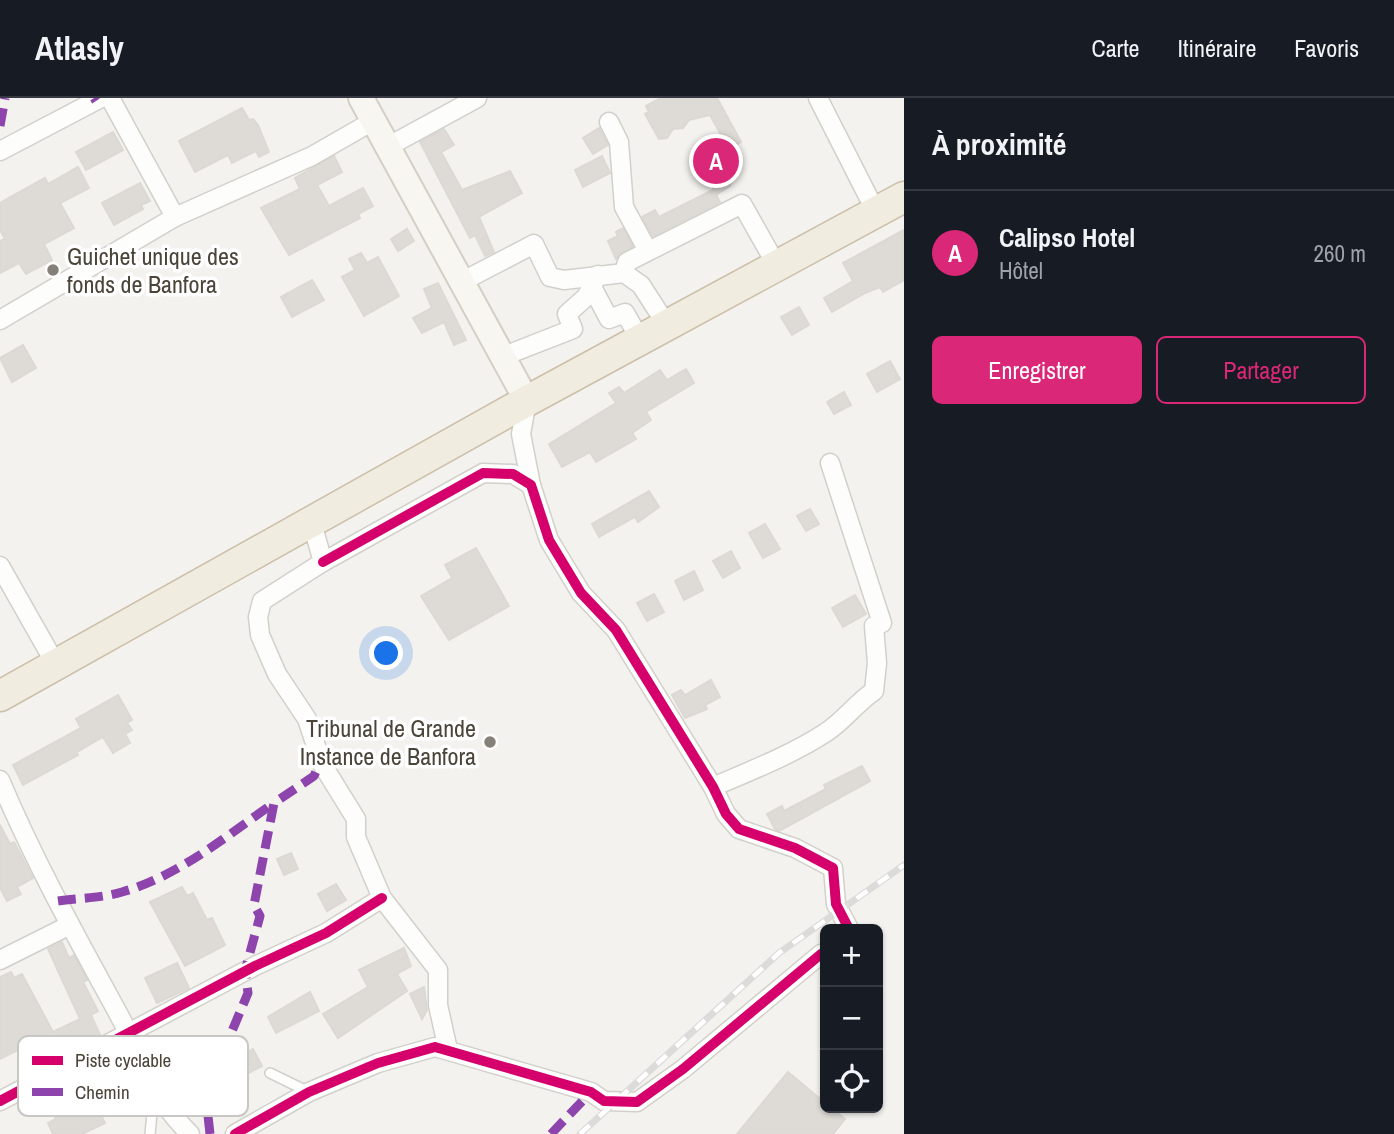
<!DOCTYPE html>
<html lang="fr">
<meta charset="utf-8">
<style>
:root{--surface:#171b24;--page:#242831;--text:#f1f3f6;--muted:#9ea1a6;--line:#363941;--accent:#db2777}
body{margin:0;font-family:"Archivo Narrow",sans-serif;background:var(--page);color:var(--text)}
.controls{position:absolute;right:21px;bottom:21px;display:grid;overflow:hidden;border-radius:10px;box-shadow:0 2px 5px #0004}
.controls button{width:63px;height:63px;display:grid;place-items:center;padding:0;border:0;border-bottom:2px solid var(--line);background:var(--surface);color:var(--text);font:35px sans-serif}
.you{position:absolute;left:387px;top:556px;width:24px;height:24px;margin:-18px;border:5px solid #fff;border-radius:50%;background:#1a73e8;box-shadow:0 0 0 10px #1a73e833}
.badge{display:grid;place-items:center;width:46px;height:46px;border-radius:50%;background:var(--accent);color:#fff;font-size:23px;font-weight:700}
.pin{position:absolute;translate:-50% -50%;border:4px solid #fff;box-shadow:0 2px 7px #0006}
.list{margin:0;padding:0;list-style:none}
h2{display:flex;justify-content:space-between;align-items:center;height:91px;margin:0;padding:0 28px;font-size:30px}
h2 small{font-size:23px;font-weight:400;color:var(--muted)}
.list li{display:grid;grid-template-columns:46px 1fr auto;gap:21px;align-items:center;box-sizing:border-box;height:126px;padding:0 28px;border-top:2px solid var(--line)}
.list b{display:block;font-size:26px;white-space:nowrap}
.list p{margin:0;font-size:23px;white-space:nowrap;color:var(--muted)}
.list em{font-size:23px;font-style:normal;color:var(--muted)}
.actions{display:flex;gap:14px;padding:21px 28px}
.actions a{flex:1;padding:16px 0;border:2px solid var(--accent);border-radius:10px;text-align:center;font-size:24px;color:var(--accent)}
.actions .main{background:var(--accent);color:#fff}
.icon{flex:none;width:38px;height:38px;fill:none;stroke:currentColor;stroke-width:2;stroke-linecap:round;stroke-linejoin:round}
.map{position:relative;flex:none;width:904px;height:1036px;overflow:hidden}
header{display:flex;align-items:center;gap:42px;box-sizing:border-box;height:98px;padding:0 35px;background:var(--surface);border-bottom:2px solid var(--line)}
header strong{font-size:33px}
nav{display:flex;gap:38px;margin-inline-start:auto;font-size:24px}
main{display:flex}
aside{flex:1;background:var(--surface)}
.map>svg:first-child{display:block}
.building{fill:#dedbd6;stroke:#dcd9d4;stroke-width:2}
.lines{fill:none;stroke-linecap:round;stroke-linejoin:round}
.service-casing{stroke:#d2d0cb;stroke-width:12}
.minor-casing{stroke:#d2d0cb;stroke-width:21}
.secondary-casing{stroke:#d3cfc5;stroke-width:28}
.trunk-casing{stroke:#ccbfa9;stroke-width:33}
.service{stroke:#fdfdfc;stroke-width:9}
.minor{stroke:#fdfdfc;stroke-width:18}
.secondary{stroke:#f7f6f1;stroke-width:24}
.trunk{stroke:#f0ece0;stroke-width:30}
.rail-casing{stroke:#dbdbda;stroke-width:7}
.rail{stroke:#fff;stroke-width:4.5;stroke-dasharray:13;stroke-linecap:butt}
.quiet{stroke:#8e44ad;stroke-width:9;stroke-dasharray:18 9;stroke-linecap:butt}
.cycleway-casing{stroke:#fff;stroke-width:15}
.cycleway{stroke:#d6006c;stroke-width:10}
.poi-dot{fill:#868178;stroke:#fff;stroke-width:2.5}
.labels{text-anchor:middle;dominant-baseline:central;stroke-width:7;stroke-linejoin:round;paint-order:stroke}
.poi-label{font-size:24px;fill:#4b4439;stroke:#fff;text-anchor:start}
.key{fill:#fff;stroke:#c9c7c4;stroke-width:2}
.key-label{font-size:19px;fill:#4b4439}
</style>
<header>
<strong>Atlasly</strong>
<nav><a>Carte</a><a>Itinéraire</a><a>Favoris</a></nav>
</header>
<main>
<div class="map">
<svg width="904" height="1036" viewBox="0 0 904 1036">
<rect width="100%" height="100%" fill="#f4f2ee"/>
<g class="building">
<path d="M 661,0 L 717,0 L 741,44 L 729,51 L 710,17 L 689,22 L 683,30 L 673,31 L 667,40 L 659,41 L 645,16 L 649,14 L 646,8 Z"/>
<path d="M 242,10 L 249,22 L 253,21 L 258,27 L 269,54 L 259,59 L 256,53 L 232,65 L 228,57 L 195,74 L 179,43 Z"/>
<path d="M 599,30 L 608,47 L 593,56 L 583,40 Z"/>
<path d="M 444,31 L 454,47 L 441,54 L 462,92 L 510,73 L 522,95 L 479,119 L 494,154 L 485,158 L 475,137 L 470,140 L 420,44 Z"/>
<path d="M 113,34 L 123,52 L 86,72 L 76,54 Z"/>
<path d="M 334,58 L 342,74 L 317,87 L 329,108 L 363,90 L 373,108 L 358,116 L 360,120 L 289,157 L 261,110 L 300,91 L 295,80 Z"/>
<path d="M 602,58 L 610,75 L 583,89 L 575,72 Z"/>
<path d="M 78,69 L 89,90 L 60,105 L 74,130 L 44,146 L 52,162 L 26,176 L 19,165 L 0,175 L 0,143 L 5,141 L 0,132 L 0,105 L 45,80 L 48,86 Z"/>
<path d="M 735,71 L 730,88 L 716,97 L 720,104 L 653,138 L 642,119 L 655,112 L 659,119 L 713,92 L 718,75 Z"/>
<path d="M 140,85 L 150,103 L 141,107 L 143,111 L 114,127 L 102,105 Z"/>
<path d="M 623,130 L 633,148 L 616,161 L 608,143 L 618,138 L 616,134 Z"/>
<path d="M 407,131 L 414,143 L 398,153 L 391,141 Z"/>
<path d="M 904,132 L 904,182 L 883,194 L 880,189 L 865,195 L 832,214 L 824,200 L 853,183 L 843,165 Z"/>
<path d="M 361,155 L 367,165 L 378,159 L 399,198 L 364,218 L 342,179 L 355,172 L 349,161 Z"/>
<path d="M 312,182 L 324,202 L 292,219 L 281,199 Z"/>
<path d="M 438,185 L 466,242 L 454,247 L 444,224 L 422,235 L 413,220 L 432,210 L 424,191 Z"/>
<path d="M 799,209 L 809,227 L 792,237 L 781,219 Z"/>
<path d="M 23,247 L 36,270 L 12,284 L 0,260 Z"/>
<path d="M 890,263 L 900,281 L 877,294 L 867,276 Z"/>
<path d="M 686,271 L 694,285 L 646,314 L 651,322 L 632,335 L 636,341 L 596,364 L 590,354 L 562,369 L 549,346 L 616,305 L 609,295 L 619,289 L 624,295 L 660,272 L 667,282 Z"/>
<path d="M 844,294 L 851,307 L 834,316 L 827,304 Z"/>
<path d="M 649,393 L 659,409 L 638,424 L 635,419 L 599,439 L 592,426 Z"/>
<path d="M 810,411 L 819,426 L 806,433 L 797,418 Z"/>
<path d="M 765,426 L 780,451 L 763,460 L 749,435 Z"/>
<path d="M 476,450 L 509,508 L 449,542 L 421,498 L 452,480 L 445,467 Z"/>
<path d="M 731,453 L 740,470 L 723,480 L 713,463 Z"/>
<path d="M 694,473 L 703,492 L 684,502 L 675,483 Z"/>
<path d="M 654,496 L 664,514 L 647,523 L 637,505 Z"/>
<path d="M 855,497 L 866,516 L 843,529 L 832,510 Z"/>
<path d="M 711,582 L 720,599 L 705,607 L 707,611 L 685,620 L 672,597 L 681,592 L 685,597 Z"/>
<path d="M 118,597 L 132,622 L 127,625 L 132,632 L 125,636 L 130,645 L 113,655 L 103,639 L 77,654 L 78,657 L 23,687 L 13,667 L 81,630 L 76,621 Z"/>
<path d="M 862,668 L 870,683 L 779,733 L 775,731 L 767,716 L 782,708 L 784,713 L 809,700 L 826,691 L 824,687 Z"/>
<path d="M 0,727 L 10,746 L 14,744 L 33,780 L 17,789 L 21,796 L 7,803 L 0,790 Z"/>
<path d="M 291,755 L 298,771 L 284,777 L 277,761 Z"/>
<path d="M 336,786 L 346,802 L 327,813 L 318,796 Z"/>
<path d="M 182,789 L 187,798 L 193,795 L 207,822 L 212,820 L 225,847 L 185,868 L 150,804 Z"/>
<path d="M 62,844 L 69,860 L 74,857 L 87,882 L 83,884 L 98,913 L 91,917 L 100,937 L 57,956 L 48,937 L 0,961 L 0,879 L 11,874 L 14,880 L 22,876 L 53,934 L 80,921 L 48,851 Z"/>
<path d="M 404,850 L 411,868 L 397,876 L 407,893 L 338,940 L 323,916 L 368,889 L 359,872 Z"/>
<path d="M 177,865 L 189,890 L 157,905 L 145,880 Z"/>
<path d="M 424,889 L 427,912 L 422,921 L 410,896 Z"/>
<path d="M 310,894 L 319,913 L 276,935 L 268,919 Z"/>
<path d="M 253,951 L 262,968 L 245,977 L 236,960 Z"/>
<path d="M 788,974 L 825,1005 L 825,1010 L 831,1010 L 845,1021 L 833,1036 L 737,1036 Z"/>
<path d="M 55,987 L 66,1007 L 90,995 L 105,1025 L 82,1036 L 53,1036 L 48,1025 L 56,1021 L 52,1013 L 55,1011 L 46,991 Z"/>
</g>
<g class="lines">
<defs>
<g id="service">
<path d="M 270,975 L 309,994"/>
<path d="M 150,1036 L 154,995"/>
</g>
<g id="minor">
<path d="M 110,0 L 175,119"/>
<path d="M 818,0 L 876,114"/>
<path d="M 609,24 L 619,44 L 624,109 L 648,153"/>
<path d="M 389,48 L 477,0"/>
<path d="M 0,53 L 101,0"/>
<path d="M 624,175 L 627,164 L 742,106 L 777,168"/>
<path d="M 463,183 L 534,146 L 550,179 L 564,182 L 624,175 L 641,187 L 668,229"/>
<path d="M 592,189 L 609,221 L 625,215 L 641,243"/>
<path d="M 0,222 L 175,119 L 312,58 L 373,23"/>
<path d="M 504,258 L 573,231 L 567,216 L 586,199 L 598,177"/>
<path d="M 527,303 L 521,336 L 531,387"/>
<path d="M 311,422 L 323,464 L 262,503 L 258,519 L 260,537 L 277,576 L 307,621 L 322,666 L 356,721 L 356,739 L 382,800 L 438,872 L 438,907 L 448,952"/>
<path d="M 323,464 L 483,375 L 513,376 L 531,387 L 549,442 L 581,495 L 616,532 L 713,689 L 726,716 L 739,731 L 795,750 L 833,770 L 836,806 L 849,831"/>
<path d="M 0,468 L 55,565"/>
<path d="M 0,682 C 34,763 77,840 119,917 C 145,966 148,994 190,1036"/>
<path d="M 713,689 C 750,673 791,657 825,635 C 843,624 856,605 874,593 L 877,565 L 874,528 L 882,525 L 830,365"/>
<path d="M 0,862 L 70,827"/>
<path d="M 0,1003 L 255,868 L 326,835 L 382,800"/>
<path d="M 235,1036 L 309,994 L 378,965 L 435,949 L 591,994 L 604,1003 L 637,1004 L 683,971 L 821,856 L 825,858"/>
</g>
<path id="secondary" d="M 361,0 L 527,303"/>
<path id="trunk" d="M 0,598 L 527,303 L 904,99"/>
</defs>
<use href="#service" class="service-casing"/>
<use href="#minor" class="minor-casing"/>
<use href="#secondary" class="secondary-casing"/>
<use href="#trunk" class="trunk-casing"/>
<use href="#service" class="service"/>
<use href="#minor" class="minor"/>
<use href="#secondary" class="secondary"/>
<use href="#trunk" class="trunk"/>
<defs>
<path id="rail" d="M 580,1036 L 779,855 L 904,767"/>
</defs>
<use href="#rail" class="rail-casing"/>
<use href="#rail" class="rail"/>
<g class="quiet">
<path d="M 94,0 L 96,3"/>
<path d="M 0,28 L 5,0"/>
<path d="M 58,803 C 79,800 102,800 122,794 C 179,778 226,738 274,705"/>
<path d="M 210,1036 L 208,1018 L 227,945 L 248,895 L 245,873 L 260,818 L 254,807 L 274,705 L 314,678 L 321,662"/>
<path d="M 551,1036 L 591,994"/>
</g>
<defs>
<g id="cycleway">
<path d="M 323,464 L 483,375 L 513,376 L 531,387 L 549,442 L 581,495 L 616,532 L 713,689 L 726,716 L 739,731 L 795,750 L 833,770 L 836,806 L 849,831"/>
<path d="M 0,1003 L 255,868 L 326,835 L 382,800"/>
<path d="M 235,1036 L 309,994 L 378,965 L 435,949 L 591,994 L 604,1003 L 637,1004 L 683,971 L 821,856 L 825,858"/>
</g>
</defs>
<use href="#cycleway" class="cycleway-casing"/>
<use href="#cycleway" class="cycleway"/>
</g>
<g class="poi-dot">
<circle cx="53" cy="172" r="7"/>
<circle cx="490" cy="644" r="7"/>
</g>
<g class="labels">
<g class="poi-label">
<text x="67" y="158">Guichet unique des<tspan x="67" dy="28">fonds de Banfora</tspan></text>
<text x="476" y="630" text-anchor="end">Tribunal de Grande<tspan x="476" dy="28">Instance de Banfora</tspan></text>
</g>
</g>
<rect x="18" y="938" width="230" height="80" rx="10" class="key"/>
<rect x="32" y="958" width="31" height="9" fill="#d6006c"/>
<rect x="32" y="990" width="31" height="8" fill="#8e44ad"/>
<g class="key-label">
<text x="75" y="969">Piste cyclable</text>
<text x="75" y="1001">Chemin</text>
</g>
</svg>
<div class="controls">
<button>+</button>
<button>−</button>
<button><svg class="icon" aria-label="locate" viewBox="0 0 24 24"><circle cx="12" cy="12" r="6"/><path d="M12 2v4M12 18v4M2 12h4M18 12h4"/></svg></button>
</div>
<div class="you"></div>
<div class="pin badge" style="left:716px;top:63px">A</div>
</div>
<aside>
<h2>À proximité<small></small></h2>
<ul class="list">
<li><span class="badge">A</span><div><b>Calipso Hotel</b><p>Hôtel</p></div><em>260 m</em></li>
</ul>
<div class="actions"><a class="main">Enregistrer</a><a>Partager</a></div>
</aside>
</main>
